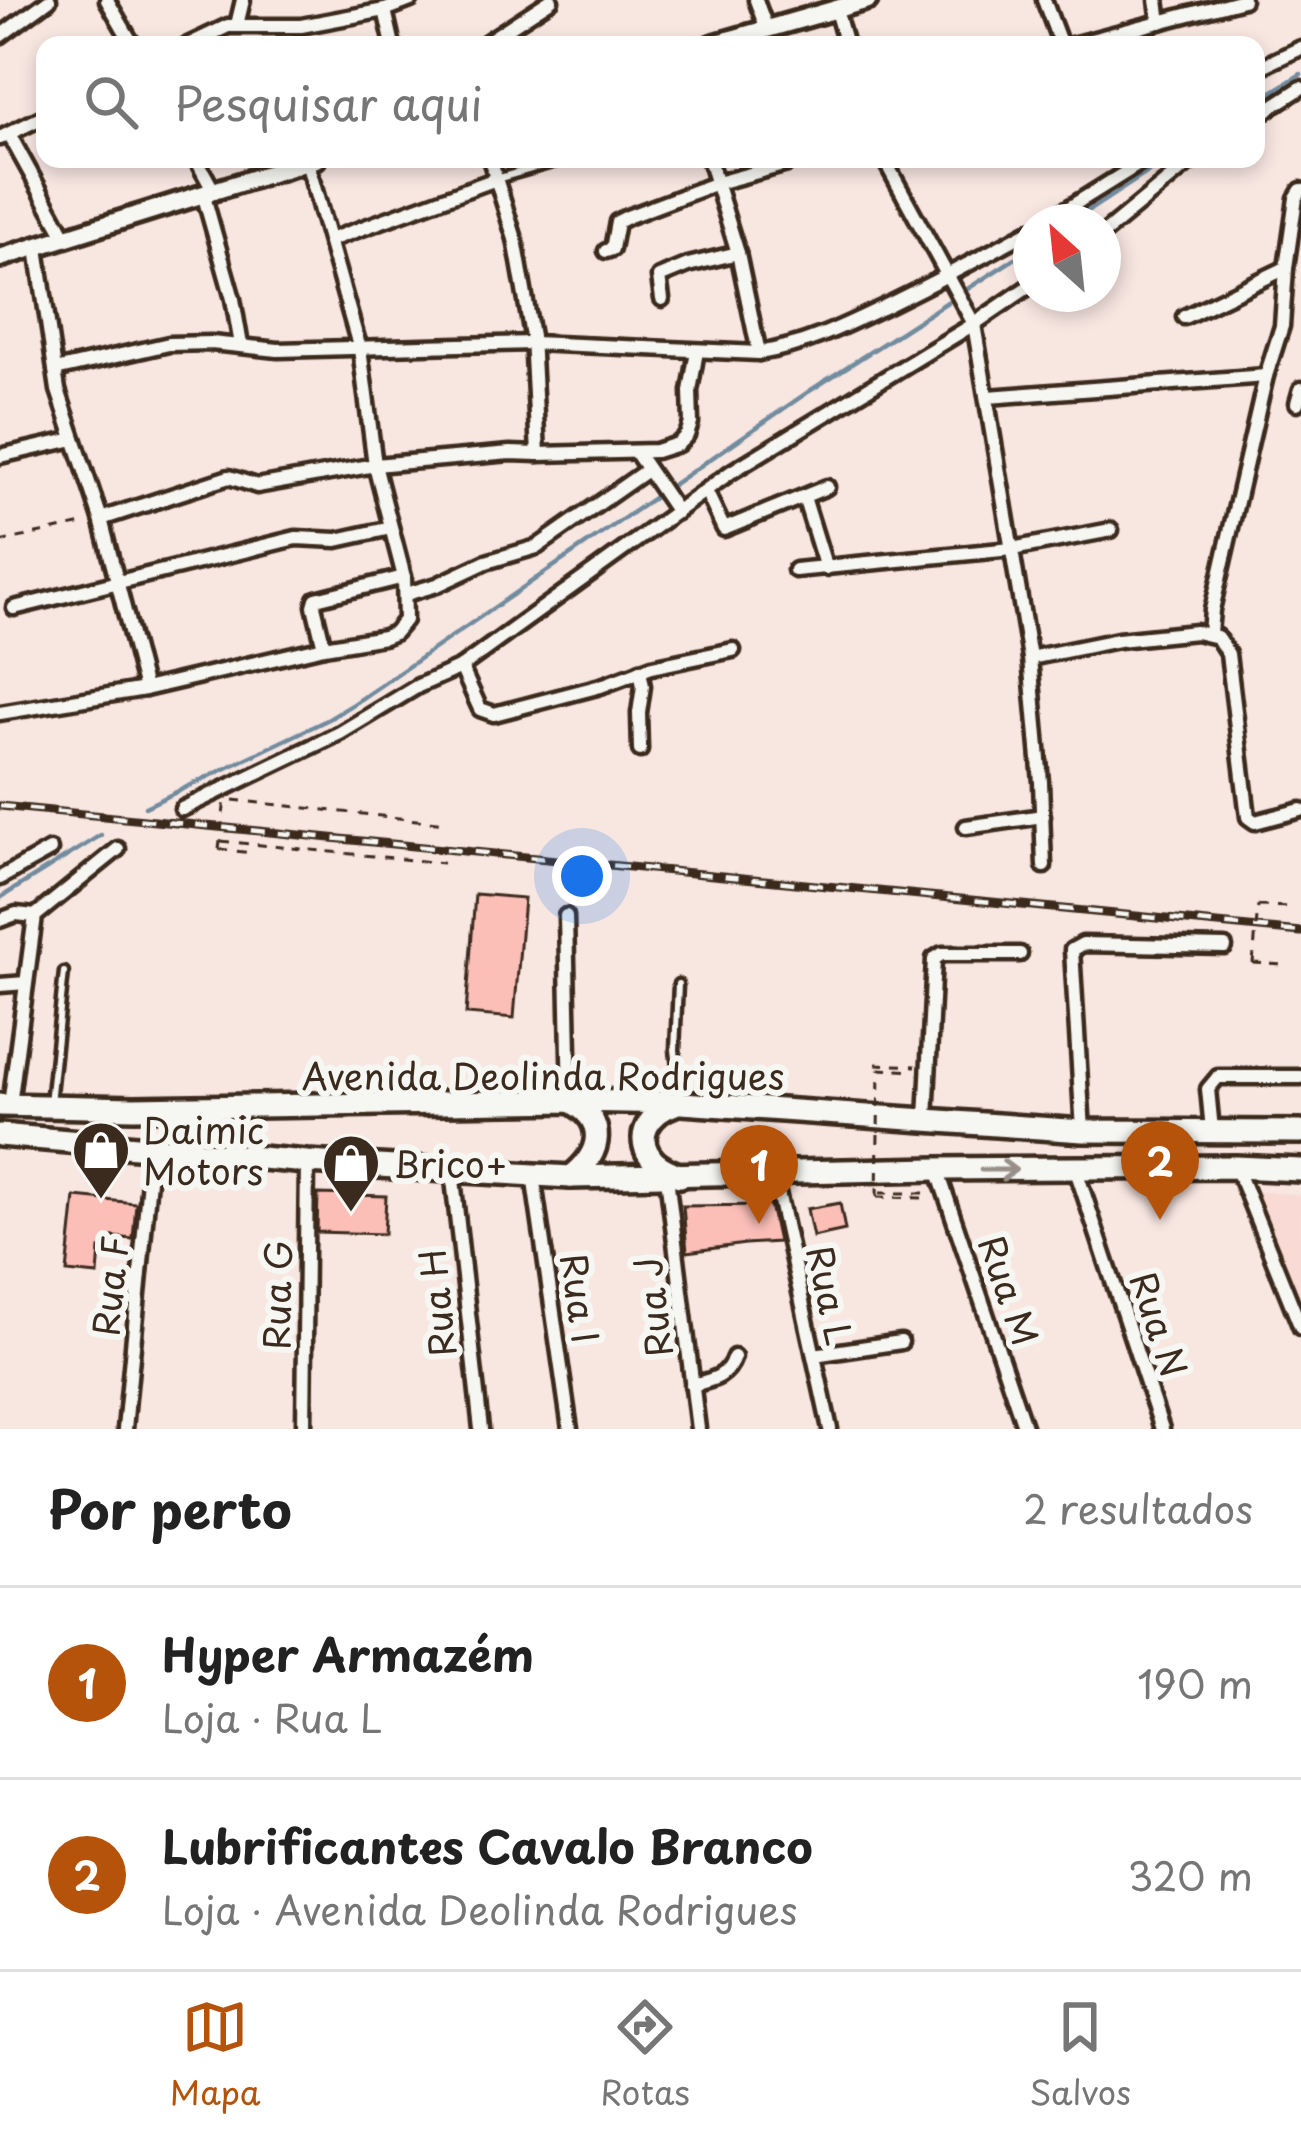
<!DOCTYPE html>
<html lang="pt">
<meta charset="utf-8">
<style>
:root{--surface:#fff;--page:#f2f2f2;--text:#222;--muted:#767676;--line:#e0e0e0;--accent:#b45309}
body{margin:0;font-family:"Playpen Sans",sans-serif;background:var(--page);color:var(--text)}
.compass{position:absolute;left:1013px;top:204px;width:108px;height:108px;border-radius:50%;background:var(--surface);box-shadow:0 6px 18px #0003;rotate:333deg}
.you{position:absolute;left:582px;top:876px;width:42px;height:42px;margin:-30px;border:9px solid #fff;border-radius:50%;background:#1a73e8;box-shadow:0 0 0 18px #1a73e833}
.badge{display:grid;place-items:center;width:78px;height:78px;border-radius:50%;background:var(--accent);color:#fff;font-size:39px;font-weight:700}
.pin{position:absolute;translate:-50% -99px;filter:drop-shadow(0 3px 6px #0008)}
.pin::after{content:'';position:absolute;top:63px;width:42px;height:36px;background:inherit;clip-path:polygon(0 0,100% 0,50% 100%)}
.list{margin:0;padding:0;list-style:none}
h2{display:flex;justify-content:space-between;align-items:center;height:156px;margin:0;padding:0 48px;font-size:51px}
h2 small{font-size:39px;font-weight:400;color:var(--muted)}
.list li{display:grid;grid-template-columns:78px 1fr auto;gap:36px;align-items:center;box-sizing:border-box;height:192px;padding:0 48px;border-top:3px solid var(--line)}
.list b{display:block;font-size:45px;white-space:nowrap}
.list p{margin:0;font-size:39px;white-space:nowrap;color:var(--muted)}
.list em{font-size:39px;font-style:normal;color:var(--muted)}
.icon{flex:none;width:66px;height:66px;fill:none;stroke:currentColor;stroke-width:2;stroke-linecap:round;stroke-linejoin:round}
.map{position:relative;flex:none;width:1301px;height:1429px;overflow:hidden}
.search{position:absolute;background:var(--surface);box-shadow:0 6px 18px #0003;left:36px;right:36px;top:36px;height:132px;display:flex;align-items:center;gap:30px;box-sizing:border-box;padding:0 42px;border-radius:24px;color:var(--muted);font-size:45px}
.sheet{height:540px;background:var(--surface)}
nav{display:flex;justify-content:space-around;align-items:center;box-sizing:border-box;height:168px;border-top:3px solid var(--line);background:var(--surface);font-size:33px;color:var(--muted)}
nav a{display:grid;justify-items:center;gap:6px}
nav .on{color:var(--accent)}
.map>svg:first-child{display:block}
.built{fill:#f9dad5}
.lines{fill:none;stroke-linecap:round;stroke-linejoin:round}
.stream{stroke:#728c9f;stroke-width:4.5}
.building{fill:#fbbfb8;stroke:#3b2a1e;stroke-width:3}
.lane-casing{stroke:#3b2a1e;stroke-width:15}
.street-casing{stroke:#3b2a1e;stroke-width:21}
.secondary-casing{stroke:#3b2a1e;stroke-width:26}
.highway-casing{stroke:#3b2a1e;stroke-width:30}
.path{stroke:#3b2a1e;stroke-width:3;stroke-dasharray:9 9;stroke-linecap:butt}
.lane{stroke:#f6f6f2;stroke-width:6}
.street{stroke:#f6f6f2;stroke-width:12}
.secondary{stroke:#f6f6f2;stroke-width:16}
.highway{stroke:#f6f6f2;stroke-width:21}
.rail-casing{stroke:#3b2a1e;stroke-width:9}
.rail{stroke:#f6f6f2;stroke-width:4.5;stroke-dasharray:14;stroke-linecap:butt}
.path-bridge{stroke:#3b2a1e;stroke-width:3;stroke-dasharray:9 9;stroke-linecap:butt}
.oneway{stroke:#989088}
.labels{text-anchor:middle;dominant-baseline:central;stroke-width:12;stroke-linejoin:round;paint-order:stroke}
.street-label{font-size:36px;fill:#3b2a1e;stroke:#f6f6f2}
.poi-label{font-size:36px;fill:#3b2a1e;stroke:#f6f6f2;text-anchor:start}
</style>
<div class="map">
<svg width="1301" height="1429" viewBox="0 0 1301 1429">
<rect width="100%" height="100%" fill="#f8e6e1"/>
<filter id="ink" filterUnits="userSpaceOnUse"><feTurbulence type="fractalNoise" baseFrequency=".00833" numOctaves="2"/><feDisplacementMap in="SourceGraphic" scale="24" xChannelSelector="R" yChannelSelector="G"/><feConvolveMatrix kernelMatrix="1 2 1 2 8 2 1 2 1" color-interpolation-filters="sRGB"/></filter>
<g filter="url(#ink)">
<path class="built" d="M 1255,1191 L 1301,1195 L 1301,1304 Z"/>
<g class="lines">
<g class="stream">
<path d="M 1256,102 L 1301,74"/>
<path d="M 1071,222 L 1168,159"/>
<path d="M 145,807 L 329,719 L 352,705 L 808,392 L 1031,248"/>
<path d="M 0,898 L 101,835"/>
</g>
</g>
<g class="building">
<path d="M 475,894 L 524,898 L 514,1018 L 466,1014 Z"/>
<path d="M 318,1194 L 386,1196 L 384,1234 L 317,1232 Z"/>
<path d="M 75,1197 L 136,1203 L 133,1239 L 113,1237 L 111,1250 L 100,1249 L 98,1275 L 67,1272 Z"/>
<path d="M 840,1203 L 845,1230 L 813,1237 L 807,1209 Z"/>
<path d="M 770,1205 L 778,1242 L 745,1244 L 687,1252 L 683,1206 Z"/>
</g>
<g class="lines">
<defs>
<g id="lane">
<path d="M 496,179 L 566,159"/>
<path d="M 678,984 L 675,1050 L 681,1100"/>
<path d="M 50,1103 L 64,972"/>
</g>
<g id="street">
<path d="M 107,0 L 133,45"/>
<path d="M 756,0 L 767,30"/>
<path d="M 1044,0 L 1061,45"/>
<path d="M 1157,0 L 1160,22"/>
<path d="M 385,10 L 393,45"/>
<path d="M 836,10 L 846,45"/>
<path d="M 237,25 L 243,0"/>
<path d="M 0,36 L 49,0"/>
<path d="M 188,45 L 228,26 L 301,26 L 385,10 L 411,0"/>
<path d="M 482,45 L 551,0"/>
<path d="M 1072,45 L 1243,0"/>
<path d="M 1256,69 L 1301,48"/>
<path d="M 1256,117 L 1301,88"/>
<path d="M 9,134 L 66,238"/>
<path d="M 0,138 L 45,116"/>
<path d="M 196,159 L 213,190"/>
<path d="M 709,159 L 738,253 L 759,353"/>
<path d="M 884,159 L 974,324 L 1030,658 L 1041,782 L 1044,866"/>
<path d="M 203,193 L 233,299 L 241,345"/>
<path d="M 1046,222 L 1147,159"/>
<path d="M 1103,234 L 1194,159"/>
<path d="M 330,240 L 496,179"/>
<path d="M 37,248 L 58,390 L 101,519 L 145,689"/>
<path d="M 606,251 L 612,249 L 617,222 L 627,217 L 717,183 L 787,164"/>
<path d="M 662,299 L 659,277 L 688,265 L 738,253"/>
<path d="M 1184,317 L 1286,268"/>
<path d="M 55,370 L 169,344 L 211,343 L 278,350 L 533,343 L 759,353 C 807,345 846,325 890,304 C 937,281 984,256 1031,230"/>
<path d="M 988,397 L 1266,376"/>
<path d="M 1297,403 L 1301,389"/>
<path d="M 636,452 L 677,512"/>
<path d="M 538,454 L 656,451 L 678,444 L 687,435 L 691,423 L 690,391 L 697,351"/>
<path d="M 0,456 L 74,439"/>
<path d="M 706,491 L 724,529 L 827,487"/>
<path d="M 804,497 L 826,568"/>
<path d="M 101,519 L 229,477 L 257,486 L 375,465 L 510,453 L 538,454 L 532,336 L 515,239 L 490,159"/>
<path d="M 795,570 L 1012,549 L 1111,530"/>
<path d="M 406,594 L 437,585 L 486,562 L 537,547 L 647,470"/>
<path d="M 14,608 L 296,538 L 337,540 L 391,528"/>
<path d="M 1210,633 L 1212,610 L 1266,376 L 1282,326 L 1286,268 L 1296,198 L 1301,190"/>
<path d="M 324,647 L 314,606 L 316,599 L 404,577"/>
<path d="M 1030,658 L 1118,640 L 1196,632 L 1217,637 L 1228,654 L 1248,817 L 1255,822 L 1301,810"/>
<path d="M 461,667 L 480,709 L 494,714 L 601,686 L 652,667 L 733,650"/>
<path d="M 0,713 L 145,689 L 324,647 L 384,637 L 394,633 L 405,620 L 404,577 L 375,465 L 360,349 L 307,162"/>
<path d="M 640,750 L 639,713 L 643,686 L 640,671"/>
<path d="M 182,809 L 340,733 L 418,686 L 461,667 L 731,472 L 974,324 L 1031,285"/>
<path d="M 966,827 L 1043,816"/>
<path d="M 0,878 L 50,850"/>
<path d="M 566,916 L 570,1101"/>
<path d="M 0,920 L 16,914 L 35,916"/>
<path d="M 0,985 L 26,983"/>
<path d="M 10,1105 L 35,916 L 118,849"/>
<path d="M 926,1119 L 934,959 L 942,954 L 1020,954"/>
<path d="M 1212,1130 L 1208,1089 L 1218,1077 L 1301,1077"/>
<path d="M 1083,1131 L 1072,950 L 1083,944 L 1225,947"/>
<path d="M 1236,1167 L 1301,1328"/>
<path d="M 937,1169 L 1025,1429"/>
<path d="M 452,1170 L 481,1429"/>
<path d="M 1076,1170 L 1162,1429"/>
<path d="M 774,1174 L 830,1429"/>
<path d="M 533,1175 L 570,1429"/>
<path d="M 667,1177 L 698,1429"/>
<path d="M 814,1355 L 901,1342"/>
<path d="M 692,1385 C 711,1380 727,1378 734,1357"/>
<path d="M 125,1429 L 152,1149"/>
<path d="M 304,1429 L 307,1162"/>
</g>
<g id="secondary">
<path d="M 711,45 L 868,0"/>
<path d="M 0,258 L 316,159"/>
</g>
<g id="highway">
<path d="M 570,1101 C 608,1121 602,1153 571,1177"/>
<path d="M 675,1104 C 651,1112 632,1137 653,1160 C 660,1168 670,1171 680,1176"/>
<path d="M 0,1105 L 134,1108 L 570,1101 L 682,1103 L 1083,1131 L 1301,1132"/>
<path d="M 0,1135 L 307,1162 L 571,1177 L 937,1169 L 1236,1167 L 1301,1170"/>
</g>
</defs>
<use href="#lane" class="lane-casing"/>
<use href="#street" class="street-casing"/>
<use href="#secondary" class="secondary-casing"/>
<use href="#highway" class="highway-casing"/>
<g class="path">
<path d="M 0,542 L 87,523"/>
<path d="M 233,800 L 445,823"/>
<path d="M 221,841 L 443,863"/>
<path d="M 219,849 L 252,853"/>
<path d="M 1258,906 L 1290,907"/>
<path d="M 1253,963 L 1284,965"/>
<path d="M 876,1064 L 916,1066"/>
<path d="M 879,1069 L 913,1071"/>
<path d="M 877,1197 L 925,1198 L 925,1193 L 880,1193"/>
</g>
<use href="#lane" class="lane"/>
<use href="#street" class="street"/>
<use href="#secondary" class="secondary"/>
<use href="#highway" class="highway"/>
<defs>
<path id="rail" d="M 0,806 L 1301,932"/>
</defs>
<use href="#rail" class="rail-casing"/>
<use href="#rail" class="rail"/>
<g class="path-bridge">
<path d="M 219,849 L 225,799"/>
<path d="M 1253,963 L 1258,906"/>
<path d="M 877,1197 L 879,1069"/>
</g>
</g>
<defs><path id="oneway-shaft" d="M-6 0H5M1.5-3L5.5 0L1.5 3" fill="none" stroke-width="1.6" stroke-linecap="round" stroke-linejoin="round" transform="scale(3)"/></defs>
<use class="oneway" href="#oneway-shaft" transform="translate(999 1170)"/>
</g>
<defs>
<symbol id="shop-pin" viewBox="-11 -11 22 30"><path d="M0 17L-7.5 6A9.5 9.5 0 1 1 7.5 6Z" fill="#3b2a1e" stroke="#f6f6f2"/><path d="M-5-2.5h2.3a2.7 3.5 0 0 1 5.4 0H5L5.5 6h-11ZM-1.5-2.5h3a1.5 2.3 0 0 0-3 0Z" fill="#fff"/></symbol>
</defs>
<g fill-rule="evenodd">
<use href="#shop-pin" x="68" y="1117" width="66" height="90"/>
<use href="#shop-pin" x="318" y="1130" width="66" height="90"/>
</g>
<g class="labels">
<g class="street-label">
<text x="543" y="1075">Avenida Deolinda Rodrigues</text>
<text transform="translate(109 1286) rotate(-84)">Rua F</text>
<text transform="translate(1010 1290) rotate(71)">Rua M</text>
<text transform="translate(276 1295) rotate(-89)">Rua G</text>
<text transform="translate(831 1295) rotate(78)">Rua L</text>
<text transform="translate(581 1298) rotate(82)">Rua I</text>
<text transform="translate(436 1303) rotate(-96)">Rua H</text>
<text transform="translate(652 1307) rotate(-97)">Rua J</text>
<text transform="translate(1160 1324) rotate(72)">Rua N</text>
</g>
<g class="poi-label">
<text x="143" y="1129">Daimic<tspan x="143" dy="41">Motors</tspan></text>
<text x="393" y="1163">Brico+</text>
</g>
</g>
</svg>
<svg class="compass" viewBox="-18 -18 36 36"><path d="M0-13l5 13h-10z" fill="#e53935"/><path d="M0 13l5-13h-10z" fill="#767676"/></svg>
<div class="you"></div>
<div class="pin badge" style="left:759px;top:1224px">1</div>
<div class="pin badge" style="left:1160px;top:1220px">2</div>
<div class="search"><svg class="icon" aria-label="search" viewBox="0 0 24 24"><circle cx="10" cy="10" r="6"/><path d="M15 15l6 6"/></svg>Pesquisar aqui</div>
</div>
<section class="sheet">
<h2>Por perto<small>2 resultados</small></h2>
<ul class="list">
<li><span class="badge">1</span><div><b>Hyper Armazém</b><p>Loja · Rua L</p></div><em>190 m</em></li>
<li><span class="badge">2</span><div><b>Lubrificantes Cavalo Branco</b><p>Loja · Avenida Deolinda Rodrigues</p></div><em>320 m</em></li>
</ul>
</section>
<nav>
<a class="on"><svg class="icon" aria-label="map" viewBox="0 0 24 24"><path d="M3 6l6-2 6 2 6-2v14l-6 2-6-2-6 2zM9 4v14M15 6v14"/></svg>Mapa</a>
<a><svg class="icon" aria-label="directions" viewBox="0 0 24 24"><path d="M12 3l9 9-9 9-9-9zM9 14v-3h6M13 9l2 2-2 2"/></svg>Rotas</a>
<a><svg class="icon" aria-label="saved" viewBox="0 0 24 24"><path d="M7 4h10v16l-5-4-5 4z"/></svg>Salvos</a>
</nav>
